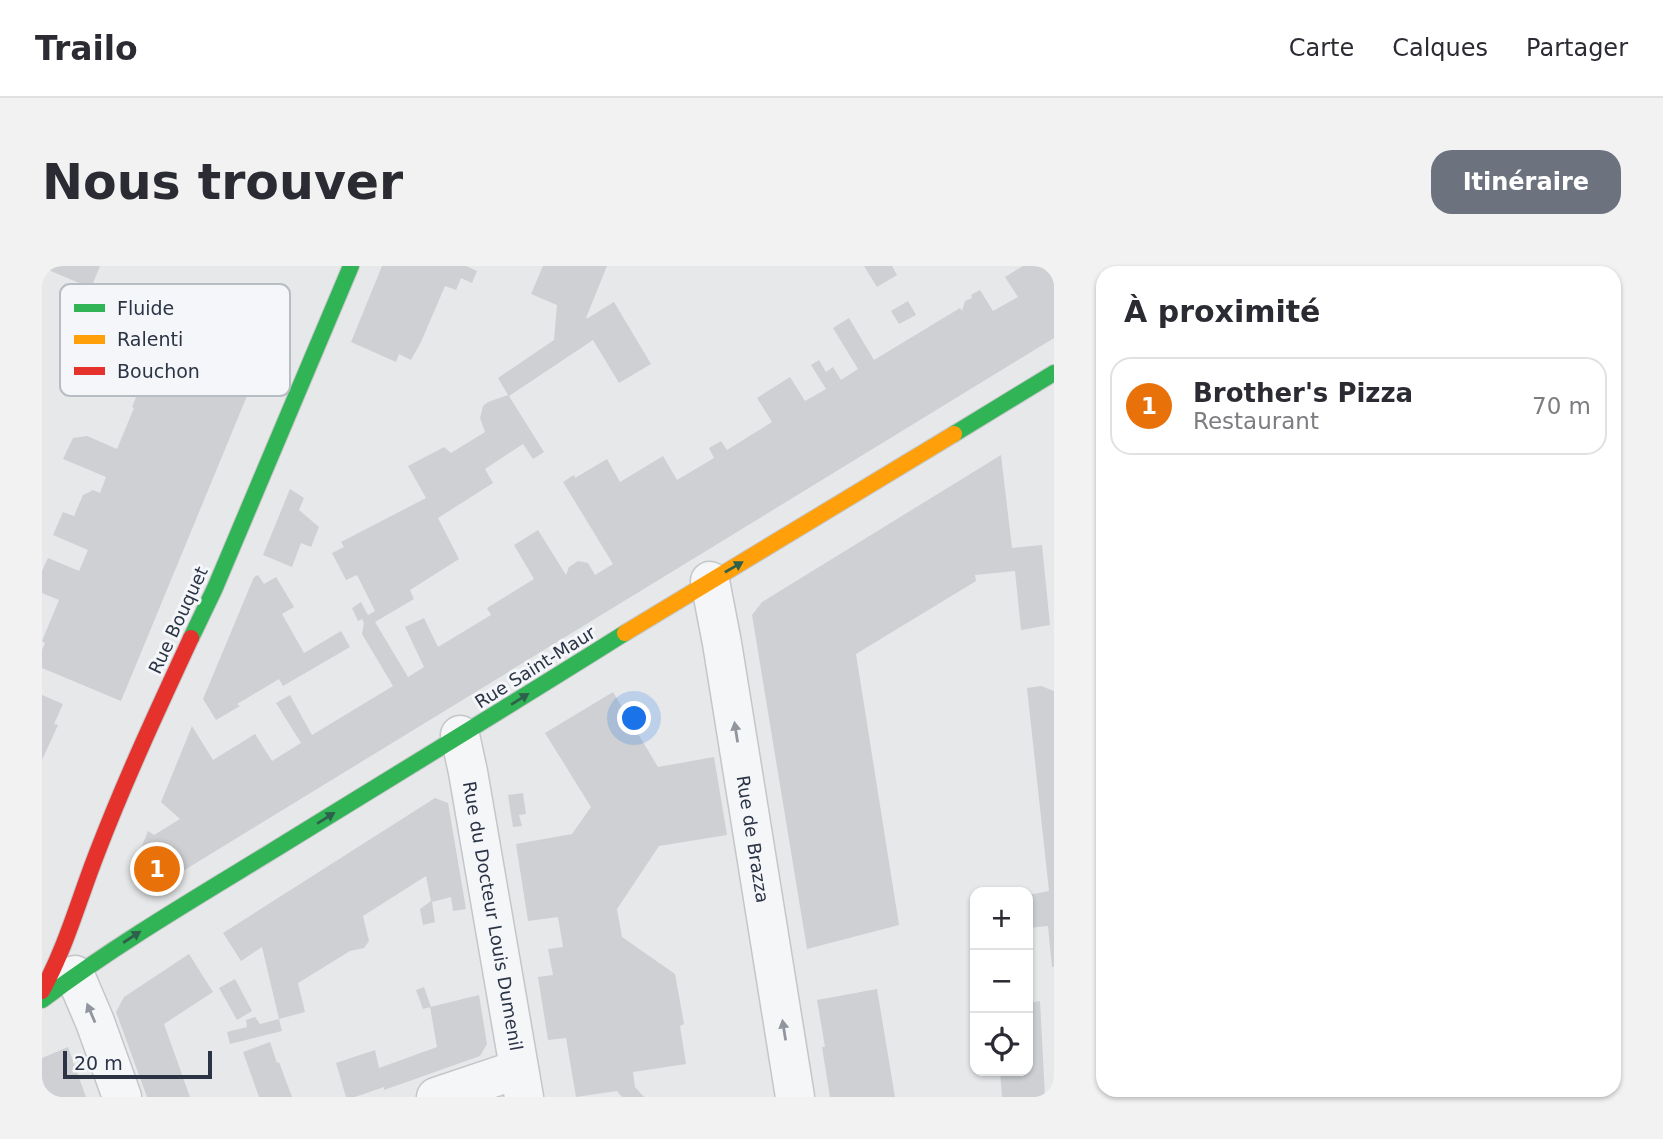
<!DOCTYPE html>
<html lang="fr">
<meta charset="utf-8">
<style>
:root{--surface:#fff;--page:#f2f2f3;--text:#2b2b33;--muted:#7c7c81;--line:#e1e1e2;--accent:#6c737f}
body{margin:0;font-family:"DejaVu Sans",sans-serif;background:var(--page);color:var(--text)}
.controls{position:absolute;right:21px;bottom:21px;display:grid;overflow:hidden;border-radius:14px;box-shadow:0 2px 5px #0004}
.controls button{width:63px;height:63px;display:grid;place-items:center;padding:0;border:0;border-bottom:2px solid var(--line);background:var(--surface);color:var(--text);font:35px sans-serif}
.scale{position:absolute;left:21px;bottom:18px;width:149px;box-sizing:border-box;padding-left:7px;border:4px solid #2b3445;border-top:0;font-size:19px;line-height:24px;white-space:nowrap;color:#2b3445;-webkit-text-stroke:5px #f4f6f9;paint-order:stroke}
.you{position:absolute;left:593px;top:453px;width:24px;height:24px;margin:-18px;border:5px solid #fff;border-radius:50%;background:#1a73e8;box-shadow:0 0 0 10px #1a73e833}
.badge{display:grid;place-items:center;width:46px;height:46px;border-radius:50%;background:var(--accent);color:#fff;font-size:23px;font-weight:700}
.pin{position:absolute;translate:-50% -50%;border:4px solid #fff;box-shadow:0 2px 7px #0006}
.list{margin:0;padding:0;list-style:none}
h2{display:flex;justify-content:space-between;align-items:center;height:91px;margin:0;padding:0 28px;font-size:30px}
h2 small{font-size:23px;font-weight:400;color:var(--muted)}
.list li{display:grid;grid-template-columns:46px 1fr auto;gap:21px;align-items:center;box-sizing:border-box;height:98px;margin:0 14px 14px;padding:0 14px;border:2px solid var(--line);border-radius:21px}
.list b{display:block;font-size:26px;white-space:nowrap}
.list p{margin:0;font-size:23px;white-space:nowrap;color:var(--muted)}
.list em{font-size:23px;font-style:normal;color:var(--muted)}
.icon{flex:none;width:38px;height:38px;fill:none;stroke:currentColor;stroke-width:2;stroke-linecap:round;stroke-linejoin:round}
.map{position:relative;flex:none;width:1012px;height:831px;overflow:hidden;border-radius:21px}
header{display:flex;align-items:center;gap:42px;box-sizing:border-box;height:98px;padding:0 35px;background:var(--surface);border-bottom:2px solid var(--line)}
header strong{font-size:33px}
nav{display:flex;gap:38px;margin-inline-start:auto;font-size:24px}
.intro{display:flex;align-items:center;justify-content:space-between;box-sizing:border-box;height:168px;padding:0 42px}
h1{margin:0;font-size:49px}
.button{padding:18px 32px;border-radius:21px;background:var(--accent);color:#fff;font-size:24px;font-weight:700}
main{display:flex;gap:42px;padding:0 42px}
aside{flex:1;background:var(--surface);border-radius:21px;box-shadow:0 2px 5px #0004}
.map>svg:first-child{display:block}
.building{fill:#ced0d3}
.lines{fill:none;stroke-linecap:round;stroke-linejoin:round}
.street-casing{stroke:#c4c6c8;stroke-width:41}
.fast-casing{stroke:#c4c6c8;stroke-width:18}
.slow-casing{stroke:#c4c6c8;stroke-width:18}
.jam-casing{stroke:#c4c6c8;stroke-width:18}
.street{stroke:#f5f6f7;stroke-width:38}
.fast{stroke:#30b455;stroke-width:16}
.slow{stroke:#ff9f0a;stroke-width:16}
.jam{stroke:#e5322d;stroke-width:16}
.oneway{fill:#2d614b}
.oneway2{fill:#90959e}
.labels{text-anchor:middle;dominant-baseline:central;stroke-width:6;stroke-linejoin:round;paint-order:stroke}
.street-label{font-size:18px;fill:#2b3445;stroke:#f4f6f9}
.key{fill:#f4f6f9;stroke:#b8bcc3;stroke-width:2}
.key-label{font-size:19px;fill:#2b3445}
</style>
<header>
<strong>Trailo</strong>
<nav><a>Carte</a><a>Calques</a><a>Partager</a></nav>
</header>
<div class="intro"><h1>Nous trouver</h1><a class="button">Itinéraire</a></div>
<main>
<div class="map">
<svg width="1012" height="831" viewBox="0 0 1012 831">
<rect width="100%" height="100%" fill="#e6e8ea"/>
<g class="building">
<path d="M 5,0 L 58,0 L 49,22 L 4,3 Z"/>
<path d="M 340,0 L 424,0 L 435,5 L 430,17 L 419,12 L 414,24 L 403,20 L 379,76 L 369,94 L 357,88 L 354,96 L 309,76 Z"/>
<path d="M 501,0 L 565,0 L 544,52 L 546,52 L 572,36 L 609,98 L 577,117 L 551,74 L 467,130 L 502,186 L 491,193 L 481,178 L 443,203 L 451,217 L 396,252 L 417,293 L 368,324 L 372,333 L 333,356 L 366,411 L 382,401 L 363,361 L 382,352 L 396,381 L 449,349 L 445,342 L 492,313 L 472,279 L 496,264 L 524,309 L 527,301 L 536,295 L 546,297 L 553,309 L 571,298 L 521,216 L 532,209 L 533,212 L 565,193 L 578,216 L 621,190 L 635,214 L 672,192 L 667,182 L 679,175 L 685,184 L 730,156 L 715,132 L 748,111 L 763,135 L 784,123 L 769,99 L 777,94 L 784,106 L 791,101 L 799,114 L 816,103 L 791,62 L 807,52 L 832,94 L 918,42 L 920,45 L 923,35 L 930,32 L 929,29 L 938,24 L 951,45 L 976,31 L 963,11 L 981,0 L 1012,0 L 1012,72 L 105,627 L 91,602 L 106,565 L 112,569 L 138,553 L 119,536 L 150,460 L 171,494 L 213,468 L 230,495 L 259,477 L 234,437 L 248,429 L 270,469 L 351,420 L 320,368 L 322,357 L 320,353 L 316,355 L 310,342 L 319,336 L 326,349 L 333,345 L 315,309 L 304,314 L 290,287 L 302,281 L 299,276 L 384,232 L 366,200 L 402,181 L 409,187 L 443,166 L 438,152 L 441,140 L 446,136 L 466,129 L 456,112 L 512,74 L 515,39 L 489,28 Z"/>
<path d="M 822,0 L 850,0 L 855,9 L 835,21 Z"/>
<path d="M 866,35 L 874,49 L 857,58 L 849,45 Z"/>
<path d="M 146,71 L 217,101 L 79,435 L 0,402 L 0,384 L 3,377 L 0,375 L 17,334 L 0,327 L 0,305 L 6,292 L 37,305 L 46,284 L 11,269 L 21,246 L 32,250 L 41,229 L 51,224 L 58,227 L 64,211 L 21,193 L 31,172 L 45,170 L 75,183 L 92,142 L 90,141 L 102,112 L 125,121 Z"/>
<path d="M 959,189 L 970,282 L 1000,279 L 1008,359 L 979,364 L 973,305 L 933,309 L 934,315 L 814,388 L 857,659 L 765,683 L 710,349 L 720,336 Z"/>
<path d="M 248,223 L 262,232 L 257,244 L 277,261 L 269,281 L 259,277 L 250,301 L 221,289 Z"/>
<path d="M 216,309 L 222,318 L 234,311 L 252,341 L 240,348 L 262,387 L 299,365 L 308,381 L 241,420 L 237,413 L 195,438 L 198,440 L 174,454 L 161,433 L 212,311 Z"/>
<path d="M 999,420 L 1012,425 L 1012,701 L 1010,701 L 1006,660 L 986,662 L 986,629 L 1007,625 L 985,422 Z"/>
<path d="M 571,426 L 616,501 L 672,491 L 685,569 L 617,580 L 575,643 L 580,671 L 633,708 L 642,758 L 638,760 L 644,798 L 591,806 L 593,821 L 602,831 L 580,831 L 575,825 L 534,831 L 524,772 L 506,774 L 496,711 L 511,709 L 506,683 L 521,681 L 516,651 L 486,655 L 474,578 L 530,568 L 549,541 L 503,467 Z"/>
<path d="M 0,429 L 21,438 L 12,458 L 16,459 L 0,494 Z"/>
<path d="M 481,527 L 484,548 L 477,549 L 480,560 L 471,561 L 466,529 Z"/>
<path d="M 393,532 L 406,537 L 424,643 L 411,645 L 409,631 L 390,636 L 393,656 L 381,659 L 378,643 L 389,635 L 384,610 L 321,650 L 327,675 L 322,682 L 308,685 L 256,717 L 263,746 L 237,753 L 220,681 L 199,695 L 181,667 Z"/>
<path d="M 147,688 L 171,726 L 122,758 L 148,831 L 105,831 L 74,746 L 82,731 Z"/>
<path d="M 193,713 L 210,745 L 195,754 L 177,722 Z"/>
<path d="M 382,721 L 389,741 L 381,743 L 374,724 Z"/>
<path d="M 835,723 L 853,831 L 788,831 L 780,781 L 783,781 L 775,734 Z"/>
<path d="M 437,729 L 445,778 L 438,790 L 342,824 L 342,821 L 313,831 L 304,831 L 294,797 L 333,784 L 337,802 L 395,781 L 388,741 Z"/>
<path d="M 998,735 L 1003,831 L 960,831 L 958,805 L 986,805 L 986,737 Z"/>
<path d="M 213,751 L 218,758 L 237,753 L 240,765 L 188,778 L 185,766 L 205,761 L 204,754 Z"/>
<path d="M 228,776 L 235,797 L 237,796 L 250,831 L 217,831 L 201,786 Z"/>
<path d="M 26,781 L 44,831 L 3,831 L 0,824 L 0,792 Z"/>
</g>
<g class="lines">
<defs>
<g id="street">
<path d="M 668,315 L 680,377 L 753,831"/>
<path d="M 418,469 L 426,506 L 482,831"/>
<path d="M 33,709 L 53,756 L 80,831"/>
<path d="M 394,831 L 477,803"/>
</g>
<g id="fast">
<path d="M 912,168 L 1012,107"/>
<path d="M 149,372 L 173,322 L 309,0"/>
<path d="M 0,734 C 72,680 150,634 227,587 C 345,514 464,442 583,367"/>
</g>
<path id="slow" d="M 583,367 L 912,168"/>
<path id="jam" d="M 0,725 C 24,681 37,633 55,587 C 83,514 116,443 149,372"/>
</defs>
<use href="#street" class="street-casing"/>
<use href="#fast" class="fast-casing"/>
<use href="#slow" class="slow-casing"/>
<use href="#jam" class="jam-casing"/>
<use href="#street" class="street"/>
<use href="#fast" class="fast"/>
<use href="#slow" class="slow"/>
<use href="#jam" class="jam"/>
</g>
<defs><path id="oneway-solid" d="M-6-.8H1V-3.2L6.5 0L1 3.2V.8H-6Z" transform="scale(1.75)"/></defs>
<g class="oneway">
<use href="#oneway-solid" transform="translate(692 301) rotate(-30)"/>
<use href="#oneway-solid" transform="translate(478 433) rotate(-32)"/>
<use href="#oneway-solid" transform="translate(284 552) rotate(-32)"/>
<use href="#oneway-solid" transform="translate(90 671) rotate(-33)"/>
</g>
<g class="oneway2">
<use href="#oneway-solid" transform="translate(694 466) rotate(-99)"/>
<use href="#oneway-solid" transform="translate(49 747) rotate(-113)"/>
<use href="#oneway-solid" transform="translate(742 764) rotate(-99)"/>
</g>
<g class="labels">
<g class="street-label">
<text transform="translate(136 354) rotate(-65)">Rue Bouquet</text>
<text transform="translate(493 401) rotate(-32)">Rue Saint-Maur</text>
<text transform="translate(711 573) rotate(81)">Rue de Brazza</text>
<text transform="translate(451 650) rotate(80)">Rue du Docteur Louis Dumenil</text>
</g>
</g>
<rect x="18" y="18" width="230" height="112" rx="10" class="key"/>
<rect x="32" y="38" width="31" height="8" fill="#30b455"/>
<rect x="32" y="69" width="31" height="9" fill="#ff9f0a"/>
<rect x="32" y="101" width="31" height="8" fill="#e5322d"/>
<g class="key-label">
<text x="75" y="49">Fluide</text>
<text x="75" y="80">Ralenti</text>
<text x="75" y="112">Bouchon</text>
</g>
</svg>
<div class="controls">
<button>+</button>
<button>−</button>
<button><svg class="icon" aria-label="locate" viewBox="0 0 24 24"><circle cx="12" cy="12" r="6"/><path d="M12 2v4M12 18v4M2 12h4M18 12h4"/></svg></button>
</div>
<div class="scale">20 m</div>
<div class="you"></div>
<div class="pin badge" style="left:115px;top:603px;background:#e8710a">1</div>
</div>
<aside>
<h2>À proximité<small></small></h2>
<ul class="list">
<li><span class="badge" style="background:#e8710a">1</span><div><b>Brother's Pizza</b><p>Restaurant</p></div><em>70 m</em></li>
</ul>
</aside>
</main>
